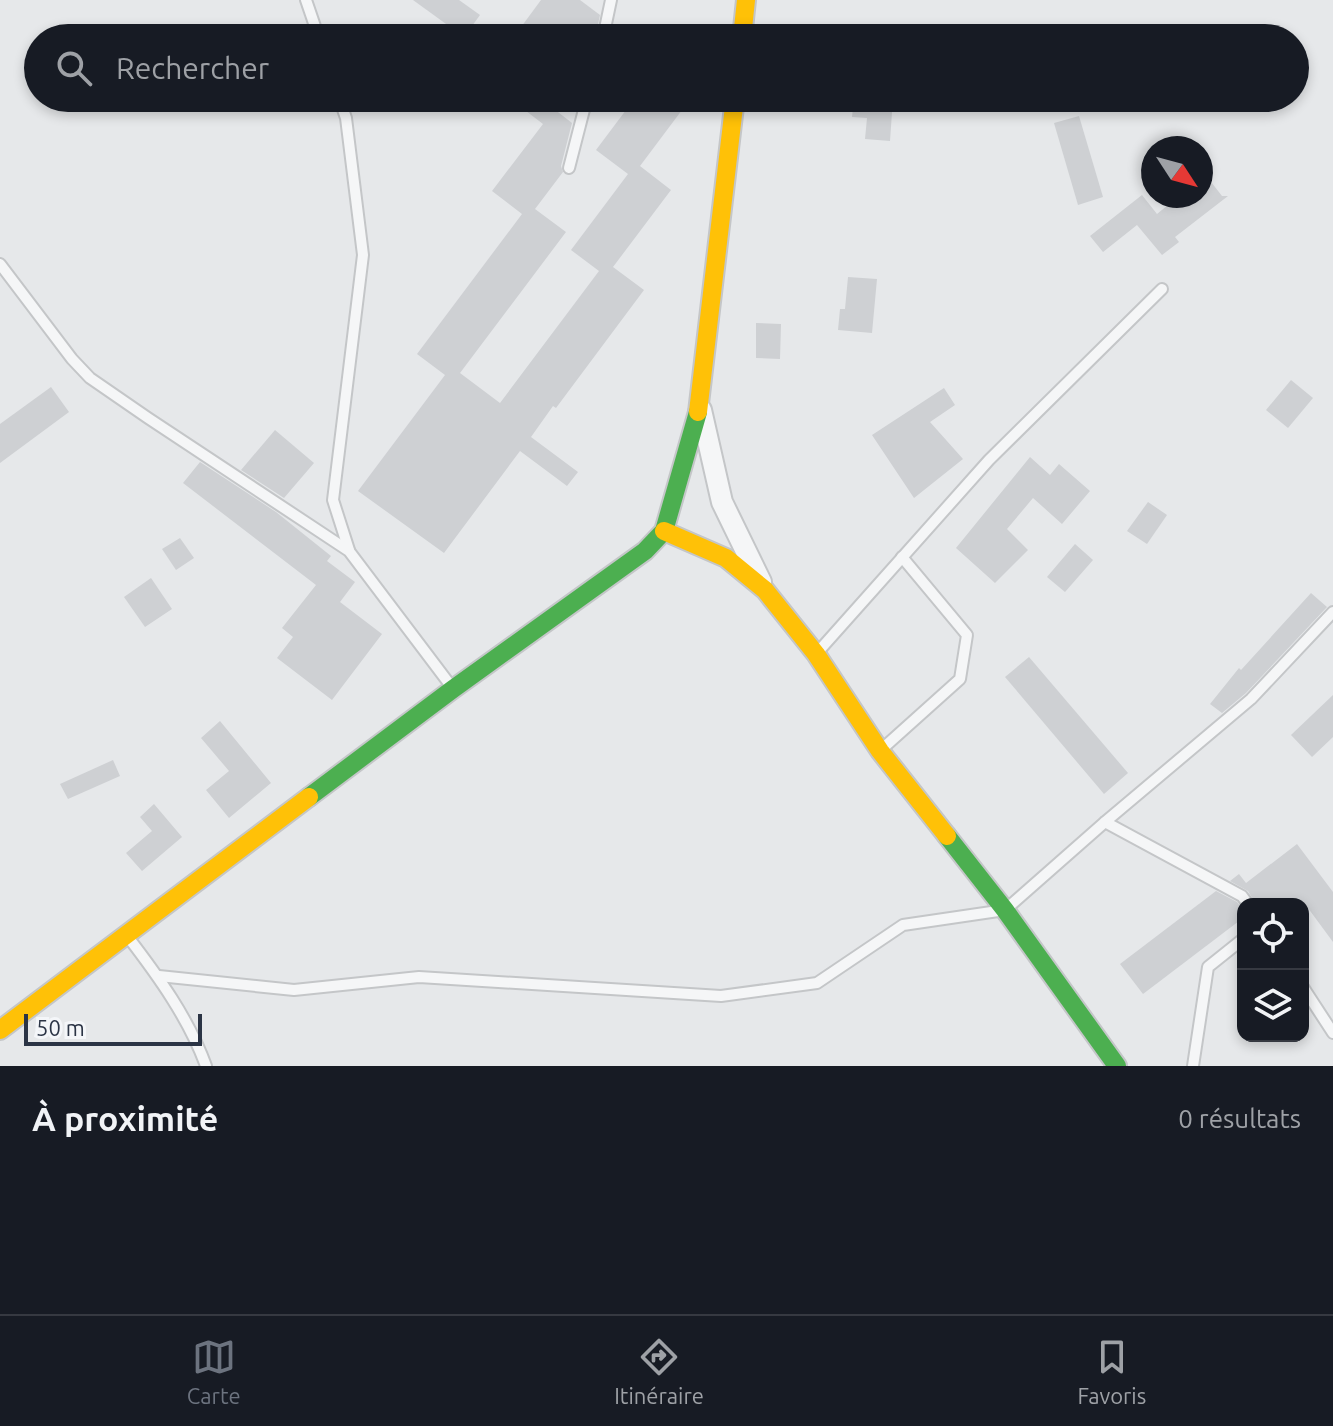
<!DOCTYPE html>
<html lang="fr">
<meta charset="utf-8">
<style>
:root{--surface:#171b24;--page:#20242c;--text:#f1f3f6;--muted:#9ea1a6;--line:#363941;--accent:#6c737f}
body{margin:0;font-family:Ubuntu,sans-serif;background:var(--page);color:var(--text)}
.controls{position:absolute;right:24px;bottom:24px;display:grid;overflow:hidden;border-radius:16px;box-shadow:0 4px 12px #0003}
.controls button{width:72px;height:72px;display:grid;place-items:center;padding:0;border:0;border-bottom:2px solid var(--line);background:var(--surface);color:var(--text);font:40px sans-serif}
.compass{position:absolute;left:1141px;top:136px;width:72px;height:72px;border-radius:50%;background:var(--surface);box-shadow:0 4px 12px #0003;rotate:126deg}
.scale{position:absolute;left:24px;bottom:20px;width:178px;box-sizing:border-box;padding-left:8px;border:4px solid #2b3445;border-top:0;font-size:22px;line-height:28px;white-space:nowrap;color:#2b3445;-webkit-text-stroke:6px #f4f6f9;paint-order:stroke}
.list{margin:0;padding:0;list-style:none}
h2{display:flex;justify-content:space-between;align-items:center;height:104px;margin:0;padding:0 32px;font-size:34px}
h2 small{font-size:26px;font-weight:400;color:var(--muted)}
.icon{flex:none;width:44px;height:44px;fill:none;stroke:currentColor;stroke-width:2;stroke-linecap:round;stroke-linejoin:round}
.map{position:relative;flex:none;width:1333px;height:1066px;overflow:hidden}
.search{position:absolute;background:var(--surface);box-shadow:0 4px 12px #0003;left:24px;right:24px;top:24px;height:88px;display:flex;align-items:center;gap:20px;box-sizing:border-box;padding:0 28px;border-radius:44px;color:var(--muted);font-size:30px}
.sheet{height:248px;background:var(--surface)}
nav{display:flex;justify-content:space-around;align-items:center;box-sizing:border-box;height:112px;border-top:2px solid var(--line);background:var(--surface);font-size:22px;color:var(--muted)}
nav a{display:grid;justify-items:center;gap:4px}
nav .on{color:var(--accent)}
.map>svg:first-child{display:block}
.building{fill:#ced0d3}
.lines{fill:none;stroke-linecap:round;stroke-linejoin:round}
.lane-casing{stroke:#c4c6c8;stroke-width:14}
.street-casing{stroke:#c4c6c8;stroke-width:24}
.fast-casing{stroke:#c4c6c8;stroke-width:22}
.slow-casing{stroke:#c4c6c8;stroke-width:22}
.lane{stroke:#f5f6f7;stroke-width:10}
.street{stroke:#f5f6f7;stroke-width:20}
.fast{stroke:#4caf50;stroke-width:18}
.slow{stroke:#ffc107;stroke-width:18}
</style>
<div class="map">
<svg width="1333" height="1066" viewBox="0 0 1333 1066">
<rect width="100%" height="100%" fill="#e6e8ea"/>
<g class="building">
<path d="M 413,0 L 459,0 L 480,15 L 464,37 Z"/>
<path d="M 541,0 L 580,0 L 600,15 L 595,38 L 513,38 Z"/>
<path d="M 509,98 L 540,98 L 572,123 L 561,166 L 563,172 L 535,209 L 566,232 L 460,373 L 500,403 L 599,271 L 571,250 L 628,174 L 596,150 L 635,98 L 691,98 L 640,166 L 671,190 L 613,267 L 644,290 L 556,408 L 553,406 L 531,437 L 578,472 L 567,486 L 520,451 L 444,553 L 358,491 L 445,375 L 417,354 L 522,214 L 492,191 L 543,124 Z"/>
<path d="M 854,98 L 893,98 L 890,141 L 865,139 L 867,118 L 852,117 Z"/>
<path d="M 1079,116 L 1103,197 L 1078,205 L 1054,123 Z"/>
<path d="M 1201,169 L 1222,196 L 1228,196 L 1175,237 L 1179,242 L 1162,255 L 1137,225 L 1103,252 L 1090,236 L 1142,195 L 1157,214 L 1179,196 L 1201,196 Z"/>
<path d="M 848,277 L 877,279 L 872,333 L 838,330 L 840,309 L 845,309 Z"/>
<path d="M 756,323 L 781,324 L 780,359 L 756,358 Z"/>
<path d="M 1291,380 L 1313,398 L 1288,428 L 1266,410 Z"/>
<path d="M 51,387 L 69,412 L 0,463 L 0,424 Z"/>
<path d="M 944,388 L 955,405 L 930,422 L 963,459 L 914,498 L 872,435 Z"/>
<path d="M 275,430 L 314,463 L 284,498 L 241,470 Z"/>
<path d="M 1030,457 L 1050,475 L 1059,464 L 1090,491 L 1062,524 L 1033,498 L 1007,529 L 1028,550 L 995,583 L 956,548 Z"/>
<path d="M 200,462 L 276,512 L 331,556 L 327,561 L 355,582 L 340,602 L 382,634 L 332,700 L 277,658 L 293,637 L 282,628 L 316,585 L 183,483 Z"/>
<path d="M 1148,502 L 1167,515 L 1147,544 L 1127,531 Z"/>
<path d="M 180,538 L 194,558 L 176,570 L 162,549 Z"/>
<path d="M 1075,544 L 1093,560 L 1065,592 L 1047,577 Z"/>
<path d="M 151,578 L 172,609 L 145,627 L 124,597 Z"/>
<path d="M 1311,593 L 1327,607 L 1246,693 L 1222,713 L 1210,704 L 1239,668 L 1241,670 Z"/>
<path d="M 1029,657 L 1128,773 L 1104,794 L 1005,677 Z"/>
<path d="M 1333,695 L 1333,737 L 1312,757 L 1291,735 Z"/>
<path d="M 220,721 L 271,783 L 229,818 L 206,790 L 229,771 L 201,738 Z"/>
<path d="M 113,760 L 120,776 L 68,799 L 60,784 Z"/>
<path d="M 154,804 L 182,837 L 142,871 L 126,853 L 152,831 L 140,817 Z"/>
<path d="M 1297,844 L 1333,892 L 1333,942 L 1305,904 L 1256,904 L 1248,891 L 1230,881 L 1239,874 L 1246,883 Z"/>
<path d="M 1216,891 L 1237,902 L 1243,910 L 1243,918 L 1143,994 L 1120,964 Z"/>
</g>
<g class="lines">
<defs>
<g id="lane">
<path d="M 306,0 L 319,38"/>
<path d="M 603,38 L 611,0"/>
<path d="M 339,98 L 346,118 L 363,255 L 333,500 L 349,550"/>
<path d="M 569,168 L 587,98"/>
<path d="M 0,264 L 72,359 L 90,378 L 148,418 L 349,551 L 451,686"/>
<path d="M 817,653 L 989,460 L 1162,289"/>
<path d="M 882,749 L 960,679 L 967,635 L 902,557"/>
<path d="M 1105,822 L 1242,896 L 1248,904"/>
<path d="M 128,937 C 158,976 189,1019 206,1066"/>
<path d="M 159,976 L 294,990 L 419,977 L 721,996 L 817,983 L 903,925 L 1005,910 L 1105,822 L 1251,699 L 1333,612"/>
<path d="M 1303,987 L 1333,1033"/>
<path d="M 1193,1066 L 1208,967 L 1243,939"/>
</g>
<path id="street" d="M 701,410 L 722,502 L 761,582"/>
<g id="fast">
<path d="M 309,797 L 453,689 L 645,551 L 664,531 L 698,412"/>
<path d="M 947,836 L 1005,910 L 1117,1066"/>
</g>
<g id="slow">
<path d="M 742,38 L 746,0"/>
<path d="M 698,412 L 735,98"/>
<path d="M 664,531 L 726,558 L 765,590 L 816,654 L 880,751 L 947,836"/>
<path d="M 0,1030 L 309,797"/>
</g>
</defs>
<use href="#lane" class="lane-casing"/>
<use href="#street" class="street-casing"/>
<use href="#fast" class="fast-casing"/>
<use href="#slow" class="slow-casing"/>
<use href="#lane" class="lane"/>
<use href="#street" class="street"/>
<use href="#fast" class="fast"/>
<use href="#slow" class="slow"/>
</g>
</svg>
<div class="controls">
<button><svg class="icon" aria-label="locate" viewBox="0 0 24 24"><circle cx="12" cy="12" r="6"/><path d="M12 2v4M12 18v4M2 12h4M18 12h4"/></svg></button>
<button><svg class="icon" aria-label="layers" viewBox="0 0 24 24"><path d="M12 4l9 5-9 5-9-5zM3 14l9 5 9-5"/></svg></button>
</div>
<svg class="compass" viewBox="-18 -18 36 36"><path d="M0-13l5 13h-10z" fill="#e53935"/><path d="M0 13l5-13h-10z" fill="#9ea1a6"/></svg>
<div class="scale">50 m</div>
<div class="search"><svg class="icon" aria-label="search" viewBox="0 0 24 24"><circle cx="10" cy="10" r="6"/><path d="M15 15l6 6"/></svg>Rechercher</div>
</div>
<section class="sheet">
<h2>À proximité<small>0 résultats</small></h2>
<ul class="list">
</ul>
</section>
<nav>
<a class="on"><svg class="icon" aria-label="map" viewBox="0 0 24 24"><path d="M3 6l6-2 6 2 6-2v14l-6 2-6-2-6 2zM9 4v14M15 6v14"/></svg>Carte</a>
<a><svg class="icon" aria-label="directions" viewBox="0 0 24 24"><path d="M12 3l9 9-9 9-9-9zM9 14v-3h6M13 9l2 2-2 2"/></svg>Itinéraire</a>
<a><svg class="icon" aria-label="saved" viewBox="0 0 24 24"><path d="M7 4h10v16l-5-4-5 4z"/></svg>Favoris</a>
</nav>
